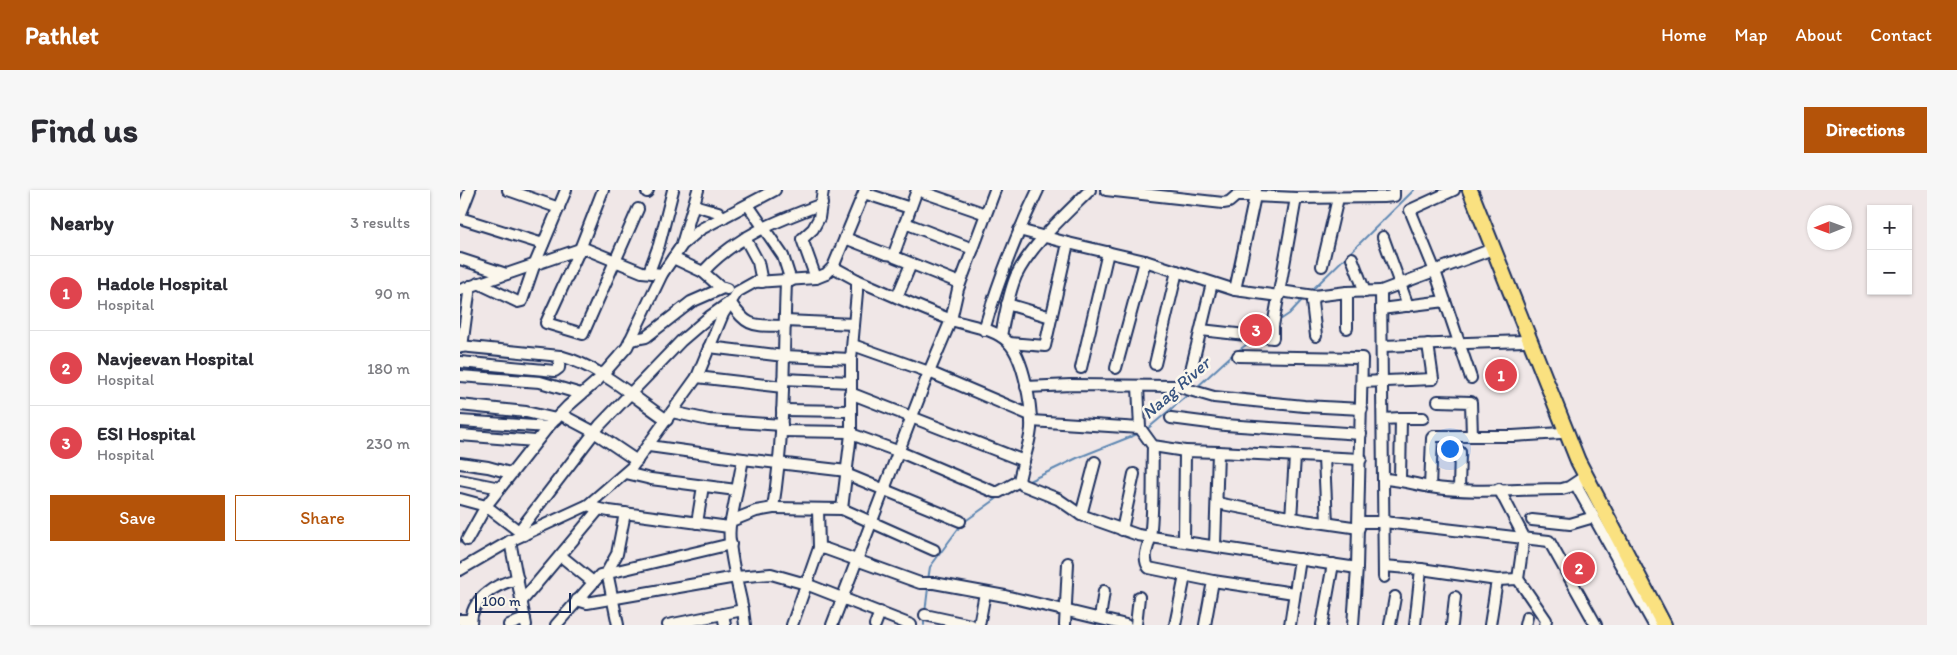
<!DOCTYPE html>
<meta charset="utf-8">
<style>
:root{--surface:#fff;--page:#f7f7f7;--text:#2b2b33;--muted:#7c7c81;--line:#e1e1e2;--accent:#b45309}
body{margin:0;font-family:Itim,sans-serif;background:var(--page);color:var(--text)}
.controls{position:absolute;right:15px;top:15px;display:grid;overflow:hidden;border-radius:0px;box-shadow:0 1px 4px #0004}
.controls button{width:45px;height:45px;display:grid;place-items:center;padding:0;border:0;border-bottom:1px solid var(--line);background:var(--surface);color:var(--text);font:25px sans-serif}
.compass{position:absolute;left:1347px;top:15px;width:45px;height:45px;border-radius:50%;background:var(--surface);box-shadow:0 1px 4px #0004;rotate:269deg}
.scale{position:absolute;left:15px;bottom:12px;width:96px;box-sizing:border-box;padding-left:5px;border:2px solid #1b2f5e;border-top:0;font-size:14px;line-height:18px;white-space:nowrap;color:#1b2f5e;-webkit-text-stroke:4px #fbf7ec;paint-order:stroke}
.you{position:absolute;left:989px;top:258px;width:18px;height:18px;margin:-12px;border:4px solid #fff;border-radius:50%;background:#1a73e8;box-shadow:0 0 0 8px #1a73e833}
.badge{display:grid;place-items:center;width:32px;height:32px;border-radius:50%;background:var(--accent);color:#fff;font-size:16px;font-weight:700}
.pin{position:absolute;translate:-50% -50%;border:2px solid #fff;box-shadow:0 1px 5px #0006}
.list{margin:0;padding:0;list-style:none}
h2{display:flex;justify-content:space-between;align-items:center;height:65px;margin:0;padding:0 20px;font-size:21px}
h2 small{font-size:16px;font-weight:400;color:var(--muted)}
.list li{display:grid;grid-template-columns:32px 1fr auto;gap:15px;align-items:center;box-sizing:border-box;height:75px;padding:0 20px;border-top:1px solid var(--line)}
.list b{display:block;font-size:19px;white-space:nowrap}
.list p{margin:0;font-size:16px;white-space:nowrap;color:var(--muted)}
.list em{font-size:16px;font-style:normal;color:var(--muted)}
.actions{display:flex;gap:10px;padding:15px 20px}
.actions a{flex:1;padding:11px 0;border:1px solid var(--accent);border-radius:0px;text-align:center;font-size:18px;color:var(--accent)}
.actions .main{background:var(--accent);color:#fff}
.map{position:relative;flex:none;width:1467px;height:435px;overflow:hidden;border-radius:0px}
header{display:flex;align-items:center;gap:30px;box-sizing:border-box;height:70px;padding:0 25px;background:var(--accent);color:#fff}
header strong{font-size:24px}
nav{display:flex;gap:28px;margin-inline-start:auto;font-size:18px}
.intro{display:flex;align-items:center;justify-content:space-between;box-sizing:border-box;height:120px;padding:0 30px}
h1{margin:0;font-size:35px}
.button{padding:12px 22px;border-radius:0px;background:var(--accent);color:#fff;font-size:18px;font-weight:700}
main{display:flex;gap:30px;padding:0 30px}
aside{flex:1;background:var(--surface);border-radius:0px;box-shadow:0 1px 4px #0004}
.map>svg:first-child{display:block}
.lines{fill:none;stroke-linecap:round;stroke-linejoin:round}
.stream{stroke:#5f88b3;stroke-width:2}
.minor-casing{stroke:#1b2f5e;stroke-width:14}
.highway-casing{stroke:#1b2f5e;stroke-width:18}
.minor{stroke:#fbf7ec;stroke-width:10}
.highway{stroke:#fae180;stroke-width:14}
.labels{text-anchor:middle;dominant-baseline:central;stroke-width:5;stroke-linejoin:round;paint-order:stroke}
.water-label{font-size:18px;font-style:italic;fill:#385481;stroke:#fbf7ec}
</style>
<header>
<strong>Pathlet</strong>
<nav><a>Home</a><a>Map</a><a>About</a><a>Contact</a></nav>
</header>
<div class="intro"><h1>Find us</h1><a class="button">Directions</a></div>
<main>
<aside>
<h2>Nearby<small>3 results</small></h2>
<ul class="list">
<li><span class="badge" style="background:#e0444e">1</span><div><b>Hadole Hospital</b><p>Hospital</p></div><em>90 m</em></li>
<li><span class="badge" style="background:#e0444e">2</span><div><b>Navjeevan Hospital</b><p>Hospital</p></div><em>180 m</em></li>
<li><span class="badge" style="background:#e0444e">3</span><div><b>ESI Hospital</b><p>Hospital</p></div><em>230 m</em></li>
</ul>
<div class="actions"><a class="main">Save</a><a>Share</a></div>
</aside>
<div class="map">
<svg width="1467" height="435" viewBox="0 0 1467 435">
<rect width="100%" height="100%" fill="#f0e7e7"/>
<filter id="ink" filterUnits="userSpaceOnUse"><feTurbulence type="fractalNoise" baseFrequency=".02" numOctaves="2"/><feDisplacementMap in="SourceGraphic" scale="10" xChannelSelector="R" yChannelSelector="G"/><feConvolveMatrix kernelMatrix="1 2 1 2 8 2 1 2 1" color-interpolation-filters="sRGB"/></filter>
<g filter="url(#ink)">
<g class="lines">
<g class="stream">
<path d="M 850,102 L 954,0"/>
<path d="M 817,132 L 829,124 L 843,109"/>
<path d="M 736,198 L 772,165 L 793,150"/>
<path d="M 686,240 L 730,203"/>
<path d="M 567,292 L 617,268 L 680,243"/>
<path d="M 504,332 L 539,307"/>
<path d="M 468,390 L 470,377 L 501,335"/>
<path d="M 465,423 L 468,398"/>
<path d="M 464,435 L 464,427"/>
</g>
<defs>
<g id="minor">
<path d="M 48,0 L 99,18"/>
<path d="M 143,0 L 120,59 L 86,133 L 123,144 L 178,19"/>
<path d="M 457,0 L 435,61 L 435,67 L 500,93"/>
<path d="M 457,0 L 526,24"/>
<path d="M 646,0 L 763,13 L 769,12 L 776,6 L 795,6 L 796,0"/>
<path d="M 994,0 L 950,20 L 975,81 L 1011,188"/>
<path d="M 187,2 L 188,0"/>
<path d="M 404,3 L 450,18"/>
<path d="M 234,15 L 258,22 L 263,28"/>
<path d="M 288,15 L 323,66 L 331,91"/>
<path d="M 0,26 L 10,0"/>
<path d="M 0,28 L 83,54"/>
<path d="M 445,33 L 513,59"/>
<path d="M 559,40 L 608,53"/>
<path d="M 923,47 L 948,116"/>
<path d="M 285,48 L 298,72 L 302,92"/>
<path d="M 385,48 L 426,64 L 434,65"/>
<path d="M 222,54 L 238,0"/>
<path d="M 213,68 L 243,82 L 260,97 L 267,99"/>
<path d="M 892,68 L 905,102"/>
<path d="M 0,69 L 46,84"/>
<path d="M 862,76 L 878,8"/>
<path d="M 373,77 L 397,90"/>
<path d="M 189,82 L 199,55 L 213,0"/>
<path d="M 243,82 C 274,47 319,30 362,14"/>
<path d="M 356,88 L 342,49 L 353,39 L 359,28 L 363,0"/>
<path d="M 18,93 L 58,112 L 62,111 L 74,76 L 106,0"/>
<path d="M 0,100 L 120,59 L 126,59 L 182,82 L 202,84"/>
<path d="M 775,100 L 795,6 L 836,8 L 924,7 L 934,6 L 934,0"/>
<path d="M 820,101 L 854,106"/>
<path d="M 921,101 L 1030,60"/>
<path d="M 887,102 L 887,138"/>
<path d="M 437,107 L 451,74"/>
<path d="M 547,114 L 591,127"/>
<path d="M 921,119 L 985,111"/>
<path d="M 325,131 L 394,134"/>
<path d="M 524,140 C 538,92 556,45 578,0"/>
<path d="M 741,140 L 813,148 L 813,136 L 836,8"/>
<path d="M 541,146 C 545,126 548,105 556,86 C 571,55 606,24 630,0"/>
<path d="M 856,146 L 852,112 L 854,106 L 887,102 L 921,101 L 924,387"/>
<path d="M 170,150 L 186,147 L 231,112 L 263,98"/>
<path d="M 549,153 L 585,156 L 608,53 L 685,71 L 775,100 L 819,106"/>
<path d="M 393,155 L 469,182 L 570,225"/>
<path d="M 0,156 L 100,166 C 141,177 172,206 207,230"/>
<path d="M 922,156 L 1064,151"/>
<path d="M 2,157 L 10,96"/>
<path d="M 249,157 L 324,166 L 391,169"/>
<path d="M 0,172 L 95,181 L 99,178 L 100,166"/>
<path d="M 695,174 L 717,81"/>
<path d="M 621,178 L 648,62"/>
<path d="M 656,178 L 685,71"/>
<path d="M 731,180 L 752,93"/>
<path d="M 0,186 L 80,192 L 121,204"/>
<path d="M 237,187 L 323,197"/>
<path d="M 323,189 L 391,192"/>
<path d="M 902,192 L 973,189 L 968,154"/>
<path d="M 566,197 L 611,195 L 716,196 L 754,207 L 844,216 L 902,219"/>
<path d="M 390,203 L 564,271"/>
<path d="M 978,211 L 1011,212 L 1012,246"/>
<path d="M 0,215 L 66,222 L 96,229"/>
<path d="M 322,220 L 390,221"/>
<path d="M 212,222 L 249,230 L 322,235"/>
<path d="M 100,224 L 134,242 L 177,271"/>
<path d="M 711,228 L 765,235 L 901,244"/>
<path d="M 941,228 L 963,228"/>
<path d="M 923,229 L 941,228 L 940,290"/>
<path d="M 0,231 L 88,237"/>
<path d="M 571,231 L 680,238 L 678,196"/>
<path d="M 680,238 L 693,256 L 725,261"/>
<path d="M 321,241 L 390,242"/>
<path d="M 391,244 L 440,262 L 534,302 L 539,302 L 559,291"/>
<path d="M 0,245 L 75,251"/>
<path d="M 189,256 L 283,269 L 271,331"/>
<path d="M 693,256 C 692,286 694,318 690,348 C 688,358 682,368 689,378 L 753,391 L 745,435"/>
<path d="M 864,268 L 867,333"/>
<path d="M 283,269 L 387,281"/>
<path d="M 0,273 L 28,277 L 50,283"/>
<path d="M 166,283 L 191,289 L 276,300"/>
<path d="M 386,284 L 500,331"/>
<path d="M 924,289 C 940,290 954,294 970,297 C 1013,304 1059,299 1102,299 L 1109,297 L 1121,289"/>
<path d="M 0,290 L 40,298"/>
<path d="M 1122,290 L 1118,293 L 1117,297 L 1194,435"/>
<path d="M 970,297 L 972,248 L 974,246 L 1053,246 L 1101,243"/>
<path d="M 999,299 L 1000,262"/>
<path d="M 1039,299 L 1064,347 L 1058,389 L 1086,430 L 1085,435"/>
<path d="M 0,309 L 26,316 L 7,350"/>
<path d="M 757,313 L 844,330 L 899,338"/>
<path d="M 128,315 L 139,319 L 149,321 L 269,337"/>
<path d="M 313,318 L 382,319 L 391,244 L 391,169 L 397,102 L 397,90 C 428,103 459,118 492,130 C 509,136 534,138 548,152 C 564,168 572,217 571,239 C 569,258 562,273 559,291 L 563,295 L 598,309 L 621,325 L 678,345 L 897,378 L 902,168 L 778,166"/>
<path d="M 358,319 L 359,358"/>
<path d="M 382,319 L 474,360"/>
<path d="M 621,325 L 635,272"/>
<path d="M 831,328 L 835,267"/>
<path d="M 1072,330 L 1110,334 L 1134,327"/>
<path d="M 899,332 L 924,332 L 1089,351 L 1136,435"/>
<path d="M 237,333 L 243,296"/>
<path d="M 662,340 L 674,284"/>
<path d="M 59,341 L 140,235 L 221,151 L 249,127 L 270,112 C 288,139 294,135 325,136"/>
<path d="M 64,345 L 26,316 L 88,237 L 108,216 L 138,190 L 167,157 L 202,84 L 222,55 L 241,39 L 315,0"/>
<path d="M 50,351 L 66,435"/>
<path d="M 724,351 L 725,261 L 758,262"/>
<path d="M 755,355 L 758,262 L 901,269"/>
<path d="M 101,366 L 133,392"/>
<path d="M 924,376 L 961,379 L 955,435"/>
<path d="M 961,379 L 1037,390 L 1030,435"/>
<path d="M 0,380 L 50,351 L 128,315 L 172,277 L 237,187 L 263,124 L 277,102 L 295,92 L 356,88 L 366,84 L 373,77 L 405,0"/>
<path d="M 1037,390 L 1058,389"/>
<path d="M 753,391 L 834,403"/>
<path d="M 117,410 L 127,413 L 276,387 L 311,384 L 346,394 L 451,435"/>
<path d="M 62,411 L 139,319"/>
<path d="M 283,420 L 285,435"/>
<path d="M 263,424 L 265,435"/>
<path d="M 465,425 L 511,435"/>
<path d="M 640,428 L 644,401"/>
<path d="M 0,430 L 11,430"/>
<path d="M 11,435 C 10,409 35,394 58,389"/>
<path d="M 49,435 L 65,429"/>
<path d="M 96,435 L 140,385 L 271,354"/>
<path d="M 158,435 L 147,382 L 157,364 L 165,323"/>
<path d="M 208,435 L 283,420 C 279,399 265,350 271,331 L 296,321 L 313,318 C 325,243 323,167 326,92"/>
<path d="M 332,435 L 359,358 L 366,359 L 460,393 L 474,393 L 545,406 L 666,435"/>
<path d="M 372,435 L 469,182 L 491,130 L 498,99 L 535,0"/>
<path d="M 415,435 L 420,422"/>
<path d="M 519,435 L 525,403"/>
<path d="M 605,435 L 608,373"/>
<path d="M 676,435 L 679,407"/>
<path d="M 715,435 L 725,386"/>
<path d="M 830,435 L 840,369"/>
<path d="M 862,435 L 873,374"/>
<path d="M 893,435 L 897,378"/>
<path d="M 930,435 L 935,407"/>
<path d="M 992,435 L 995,407"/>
<path d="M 1065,435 L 1067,427"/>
</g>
<path id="highway" d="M 1010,0 L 1118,271 L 1204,435"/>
</defs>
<use href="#minor" class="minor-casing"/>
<use href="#highway" class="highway-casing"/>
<use href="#minor" class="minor"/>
<use href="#highway" class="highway"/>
</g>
</g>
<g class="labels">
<g class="water-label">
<text transform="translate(716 198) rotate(-41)">Naag River</text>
</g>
</g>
</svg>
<div class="controls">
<button>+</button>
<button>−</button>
</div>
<svg class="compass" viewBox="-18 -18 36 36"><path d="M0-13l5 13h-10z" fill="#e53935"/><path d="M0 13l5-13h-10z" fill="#7c7c81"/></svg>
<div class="scale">100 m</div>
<div class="you"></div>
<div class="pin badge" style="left:1041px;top:185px;background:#e0444e">1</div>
<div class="pin badge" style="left:1119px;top:378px;background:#e0444e">2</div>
<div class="pin badge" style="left:796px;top:140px;background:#e0444e">3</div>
</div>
</main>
